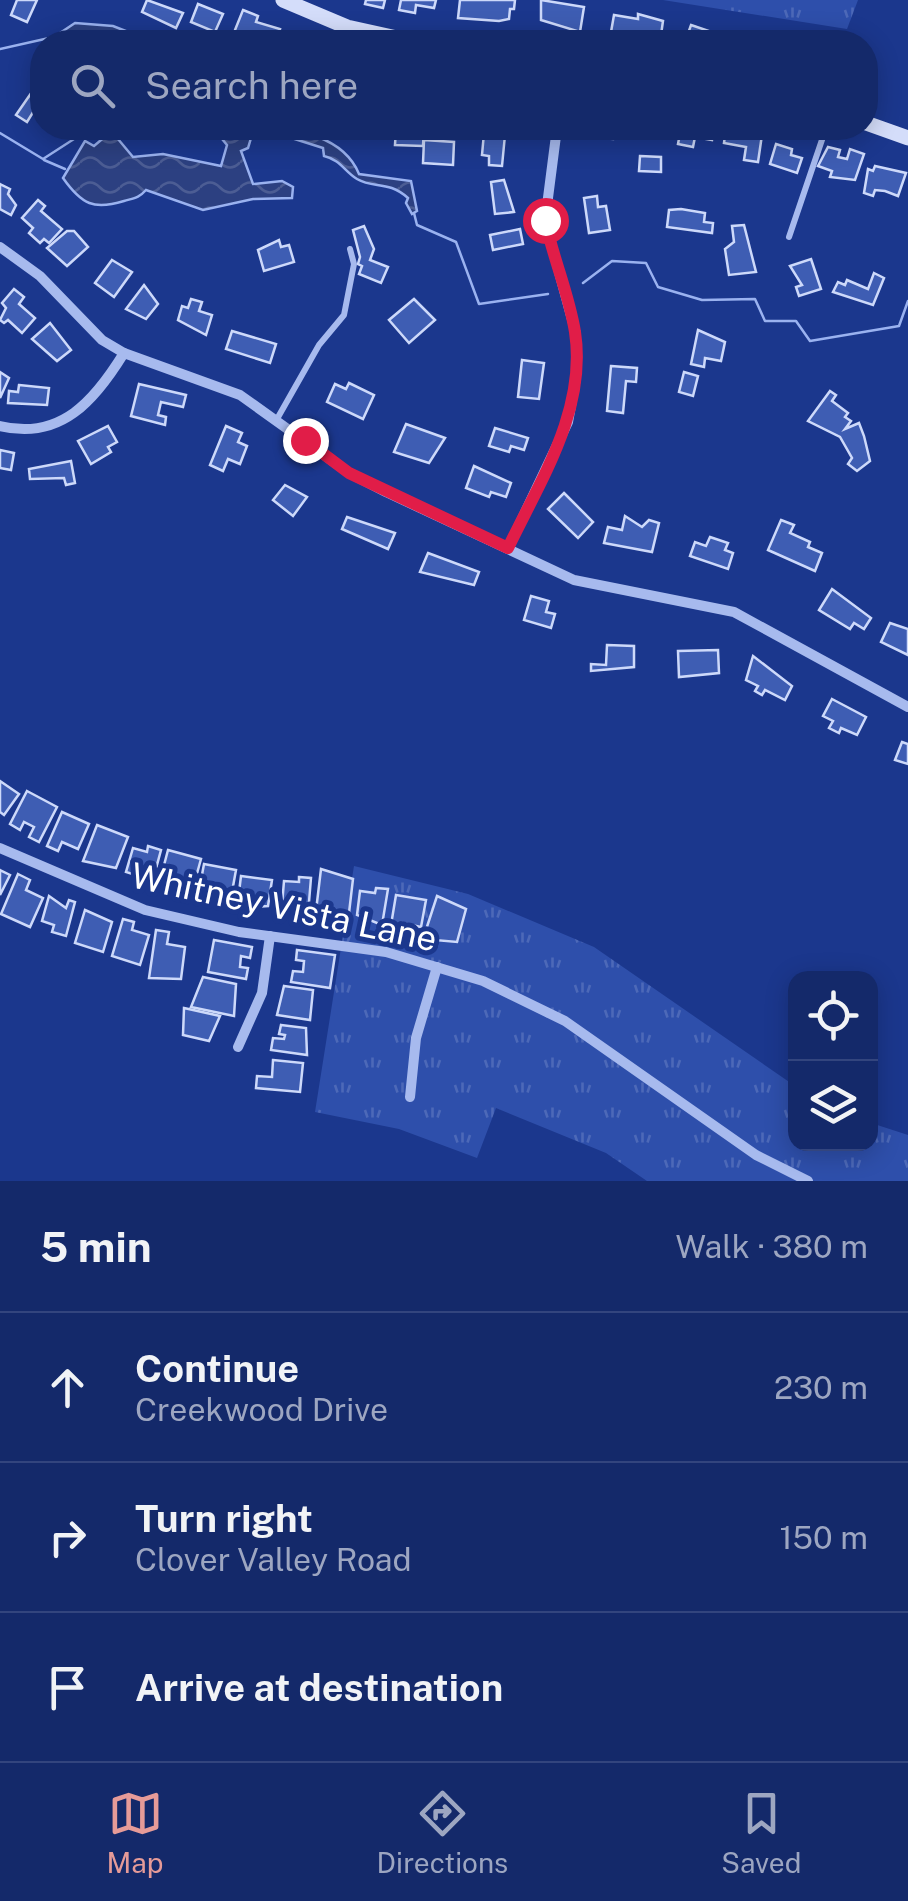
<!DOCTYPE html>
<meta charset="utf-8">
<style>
:root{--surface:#14296a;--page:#1d3170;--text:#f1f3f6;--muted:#9da6c1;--line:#33457e;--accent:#e69b98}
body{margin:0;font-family:"Public Sans",sans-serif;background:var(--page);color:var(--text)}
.controls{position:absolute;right:30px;bottom:30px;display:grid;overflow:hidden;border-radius:20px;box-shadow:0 5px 25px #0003}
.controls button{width:90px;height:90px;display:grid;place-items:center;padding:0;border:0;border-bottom:2px solid var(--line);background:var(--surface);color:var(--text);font:50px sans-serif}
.stop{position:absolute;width:30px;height:30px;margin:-22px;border:8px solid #e11d48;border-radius:50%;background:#fff}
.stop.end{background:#e11d48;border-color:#fff;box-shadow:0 2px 10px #0008}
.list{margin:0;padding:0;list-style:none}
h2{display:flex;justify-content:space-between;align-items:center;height:130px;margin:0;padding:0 40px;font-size:42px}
h2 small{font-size:32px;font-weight:400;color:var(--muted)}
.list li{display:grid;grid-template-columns:65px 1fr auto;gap:30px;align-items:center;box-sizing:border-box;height:150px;padding:0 40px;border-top:2px solid var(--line)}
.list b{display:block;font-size:38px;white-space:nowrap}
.list p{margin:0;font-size:32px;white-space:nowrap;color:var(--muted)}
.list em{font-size:32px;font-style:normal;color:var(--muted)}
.icon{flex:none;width:55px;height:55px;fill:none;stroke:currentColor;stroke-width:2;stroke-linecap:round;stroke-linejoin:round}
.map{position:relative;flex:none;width:908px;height:1181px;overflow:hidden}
.search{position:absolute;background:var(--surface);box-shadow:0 5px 25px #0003;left:30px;right:30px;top:30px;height:110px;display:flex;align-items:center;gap:25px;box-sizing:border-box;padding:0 35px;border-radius:40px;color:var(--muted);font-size:38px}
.sheet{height:580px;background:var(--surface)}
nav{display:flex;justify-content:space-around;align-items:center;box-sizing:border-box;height:140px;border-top:2px solid var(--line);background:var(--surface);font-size:28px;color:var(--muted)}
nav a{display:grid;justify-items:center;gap:5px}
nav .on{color:var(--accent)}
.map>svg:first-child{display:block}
.grass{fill:url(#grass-tufts)}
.water{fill:url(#water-waves);stroke:#9ab2f0;stroke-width:2.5}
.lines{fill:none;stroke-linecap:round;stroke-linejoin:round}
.stream{stroke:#9ab2f0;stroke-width:2.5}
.building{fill:#3e5db3;stroke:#cdd9fa;stroke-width:2.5}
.lane{stroke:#a7baee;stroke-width:6}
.street{stroke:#a7baee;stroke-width:10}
.secondary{stroke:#d4ddfa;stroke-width:15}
.route{stroke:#e11d48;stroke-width:12}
.labels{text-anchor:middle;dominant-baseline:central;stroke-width:10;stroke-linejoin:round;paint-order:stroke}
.street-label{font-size:35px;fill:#fff;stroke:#1b378d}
</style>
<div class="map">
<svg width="908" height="1181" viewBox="0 0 908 1181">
<defs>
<pattern id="grass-tufts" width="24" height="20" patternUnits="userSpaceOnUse" patternTransform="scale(2.5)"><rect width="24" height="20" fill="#2e4fab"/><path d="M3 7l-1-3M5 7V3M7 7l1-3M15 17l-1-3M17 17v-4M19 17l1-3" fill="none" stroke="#4d69b8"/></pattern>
<pattern id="water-waves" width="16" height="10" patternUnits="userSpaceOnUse" patternTransform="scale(2.5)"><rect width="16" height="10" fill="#2c4081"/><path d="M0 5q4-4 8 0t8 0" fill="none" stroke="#4c5d94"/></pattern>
</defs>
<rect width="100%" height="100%" fill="#1b378d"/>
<g class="grass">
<path d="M 663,0 L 858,0 L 847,29 Z"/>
<path d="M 354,866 L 468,894 L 594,947 L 795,1086 L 796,1144 L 870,1144 L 871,1123 L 908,1135 L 908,1181 L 647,1181 L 606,1153 L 496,1108 L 477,1158 L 399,1129 L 315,1112 Z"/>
</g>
<g class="water">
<path d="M 75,23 L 113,26 L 154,42 L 59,42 L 57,35 Z"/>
<path d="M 213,128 L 254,128 L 248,148 L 241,151 L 253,184 L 282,181 L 293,187 L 292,198 L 253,199 L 203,210 L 146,190 C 139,198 134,198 124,201 C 94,210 82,205 63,178 L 85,141 L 94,146 L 107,135 L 118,139 L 133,157 L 163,154 L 221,166 L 227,145 Z"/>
<path d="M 260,128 C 296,127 344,137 359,174 L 411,181 L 417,211 L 412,214 L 406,203 L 408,198 C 388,180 374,189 357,179 C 344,171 341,160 324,156 L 323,148 Z"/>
</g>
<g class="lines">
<g class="stream">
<path d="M 0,49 L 58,36"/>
<path d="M 0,133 L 43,159 L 91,128"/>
<path d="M 44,160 L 65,169"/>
<path d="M 414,213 L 417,225 L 456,242 L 479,304 L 548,294"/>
<path d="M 583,283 L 612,261 L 646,263 L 658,287 L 702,300 L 755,299 L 765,321 L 796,321 L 810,341 L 899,326 L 908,301"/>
</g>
</g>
<g class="building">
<path d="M 17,0 L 37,0 L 27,22 L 11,15 Z"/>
<path d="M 147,0 L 183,13 L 176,28 L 142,12 Z"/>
<path d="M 366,0 L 385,0 L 383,8 L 365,4 Z"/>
<path d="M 401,0 L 436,0 L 434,8 L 416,5 L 415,13 L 399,10 Z"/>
<path d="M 460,0 L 515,0 L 514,9 L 510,9 L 509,19 L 499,21 L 458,18 Z"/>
<path d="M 541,0 L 584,7 L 580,32 L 541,20 Z"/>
<path d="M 198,4 L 223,14 L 215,32 L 191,22 Z"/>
<path d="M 243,10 L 258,16 L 256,22 L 280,29 L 275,42 L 252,42 L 233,35 Z"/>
<path d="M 638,14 L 663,21 L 660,42 L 611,32 L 614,15 L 638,19 Z"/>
<path d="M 691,25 L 715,33 L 714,42 L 685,42 Z"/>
<path d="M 34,89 L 42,94 L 42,114 L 35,109 L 27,122 L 16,115 Z"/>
<path d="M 396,128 L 424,128 L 423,146 L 395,145 Z"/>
<path d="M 580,128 L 593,128 L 592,137 L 579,135 Z"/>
<path d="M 601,128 L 614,128 L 613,139 L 600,138 Z"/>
<path d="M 681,128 L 714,128 L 712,140 L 695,137 L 693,147 L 678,144 Z"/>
<path d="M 726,128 L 763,128 L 758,162 L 744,160 L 746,147 L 724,143 Z"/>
<path d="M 484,133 L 505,135 L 502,166 L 489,165 L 489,156 L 482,155 Z"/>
<path d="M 424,140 L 454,142 L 453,165 L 423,163 Z"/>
<path d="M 776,144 L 792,149 L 791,155 L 802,158 L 797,173 L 770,164 Z"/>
<path d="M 828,147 L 840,150 L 838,157 L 847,159 L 850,149 L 864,154 L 855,180 L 830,177 L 832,171 L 818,166 Z"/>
<path d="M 640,156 L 661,157 L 661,172 L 639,171 Z"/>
<path d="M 875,166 L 906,173 L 898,196 L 885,191 L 875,190 L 873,196 L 864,193 L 868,169 L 873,171 Z"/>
<path d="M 504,180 L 514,212 L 495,214 L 491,182 Z"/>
<path d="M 0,184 L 10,189 L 8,194 L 16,205 L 11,215 L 0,209 Z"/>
<path d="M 597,196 L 598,207 L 606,206 L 610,230 L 589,233 L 584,198 Z"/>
<path d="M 38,200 L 45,206 L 41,211 L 62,229 L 49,243 L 44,239 L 40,243 L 29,233 L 33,228 L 22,218 Z"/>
<path d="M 681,209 L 705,213 L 704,222 L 713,223 L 712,233 L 667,227 L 669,210 Z"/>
<path d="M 744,225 L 756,272 L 729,275 L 725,249 L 734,242 L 732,226 Z"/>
<path d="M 364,226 L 374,249 L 370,260 L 388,267 L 381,283 L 359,274 L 362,266 L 358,264 L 360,257 L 353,230 Z"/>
<path d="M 520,229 L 523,244 L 493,250 L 490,235 Z"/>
<path d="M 67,231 L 74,231 L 88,247 L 67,266 L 47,248 Z"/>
<path d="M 279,240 L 281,247 L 289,245 L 294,262 L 264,271 L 258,250 Z"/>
<path d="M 811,259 L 821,289 L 799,296 L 796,287 L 802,285 L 790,266 Z"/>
<path d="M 112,260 L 132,272 L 114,297 L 95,283 Z"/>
<path d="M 874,273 L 884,278 L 873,305 L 833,292 L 838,282 L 845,285 L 847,280 L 868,289 Z"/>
<path d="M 144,285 L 158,304 L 146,319 L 126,309 Z"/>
<path d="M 14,289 L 24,297 L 19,304 L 35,318 L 22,333 L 8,320 L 4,323 L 0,320 L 6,308 L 2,303 Z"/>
<path d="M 191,299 L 202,302 L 199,311 L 212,315 L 206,335 L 178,320 L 182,306 L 188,308 Z"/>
<path d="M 414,299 L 435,320 L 409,343 L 389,320 Z"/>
<path d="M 50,323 L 71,350 L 57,361 L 32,339 Z"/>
<path d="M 698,330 L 725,342 L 721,361 L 705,358 L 704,367 L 691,364 Z"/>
<path d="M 232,331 L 276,344 L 270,363 L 226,349 Z"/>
<path d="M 522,360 L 544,363 L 539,399 L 518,397 Z"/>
<path d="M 611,366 L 637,368 L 636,382 L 626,381 L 623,413 L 607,411 Z"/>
<path d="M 0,372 L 9,378 L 0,398 Z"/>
<path d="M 684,372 L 698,376 L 693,396 L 679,392 Z"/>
<path d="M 349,383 L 374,395 L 363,419 L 327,402 L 335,384 L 346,389 Z"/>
<path d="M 139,384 L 186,395 L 183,407 L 161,402 L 158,415 L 166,417 L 165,425 L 131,416 Z"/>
<path d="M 19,385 L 49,388 L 47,405 L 8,403 L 9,391 L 18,392 Z"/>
<path d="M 830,391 L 836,395 L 832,401 L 848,413 L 845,417 L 851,421 L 845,429 L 859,423 L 864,436 L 870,461 L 857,471 L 848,464 L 852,458 L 840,437 L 808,421 Z"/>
<path d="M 406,424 L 445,438 L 429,463 L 394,452 Z"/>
<path d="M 108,426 L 117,442 L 108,447 L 111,452 L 91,464 L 78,441 Z"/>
<path d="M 226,426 L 242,433 L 238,442 L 247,446 L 240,464 L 228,459 L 223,471 L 210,465 Z"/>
<path d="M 495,428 L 528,438 L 524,450 L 511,446 L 509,452 L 489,446 Z"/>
<path d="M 0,450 L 14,453 L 11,470 L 0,468 Z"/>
<path d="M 71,461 L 75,483 L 66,485 L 64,478 L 30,479 L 29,469 Z"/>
<path d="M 474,466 L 511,483 L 506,497 L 491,492 L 489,497 L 466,488 Z"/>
<path d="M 285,485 L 307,497 L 293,516 L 273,500 Z"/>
<path d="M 564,493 L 593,522 L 578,538 L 548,509 Z"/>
<path d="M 625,516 L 642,527 L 649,520 L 659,523 L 652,552 L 604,543 L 608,527 L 622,530 Z"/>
<path d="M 347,517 L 395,533 L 388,549 L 342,529 Z"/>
<path d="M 781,520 L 794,525 L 790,533 L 810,542 L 808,547 L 822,553 L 815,571 L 768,550 Z"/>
<path d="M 710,537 L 728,543 L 725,550 L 733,553 L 728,569 L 690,556 L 695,542 L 706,546 Z"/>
<path d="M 428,553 L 479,572 L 474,585 L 420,572 Z"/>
<path d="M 832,589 L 871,618 L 864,629 L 854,623 L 850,629 L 819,610 Z"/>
<path d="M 531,596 L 549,601 L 546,612 L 555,614 L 551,628 L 524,620 Z"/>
<path d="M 890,623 L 908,629 L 908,655 L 881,642 Z"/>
<path d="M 607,645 L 634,646 L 634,667 L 591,671 L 591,664 L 606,665 Z"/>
<path d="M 718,650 L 719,673 L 679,677 L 678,651 Z"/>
<path d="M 753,656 L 792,686 L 785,700 L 765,690 L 762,695 L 755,691 L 758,686 L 746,680 Z"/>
<path d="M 832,699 L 866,717 L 857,735 L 841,728 L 839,733 L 829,728 L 833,721 L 823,716 Z"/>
<path d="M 902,742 L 908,744 L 908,764 L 895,760 Z"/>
<path d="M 0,781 L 19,794 L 4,815 L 0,812 Z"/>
<path d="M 27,791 L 57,807 L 39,842 L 29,837 L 34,827 L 24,822 L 20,830 L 10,824 Z"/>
<path d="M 62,812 L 89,824 L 78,849 L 62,842 L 58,851 L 47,846 Z"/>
<path d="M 97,825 L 128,837 L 116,868 L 83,861 Z"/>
<path d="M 148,846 L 161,850 L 151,887 L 137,883 L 139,876 L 126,872 L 133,848 L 147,852 Z"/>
<path d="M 168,850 L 201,859 L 190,899 L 179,896 L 182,884 L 171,881 L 169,890 L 158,888 Z"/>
<path d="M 204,864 L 236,870 L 230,903 L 197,902 Z"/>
<path d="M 321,869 L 353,879 L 349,913 L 328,910 L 327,920 L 315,919 Z"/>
<path d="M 0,870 L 10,875 L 0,895 Z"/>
<path d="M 18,874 L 30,880 L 26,890 L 43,898 L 30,927 L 1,914 Z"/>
<path d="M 241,876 L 272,880 L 268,906 L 237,908 Z"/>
<path d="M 299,877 L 311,878 L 308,914 L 282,905 L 284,881 L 299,882 Z"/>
<path d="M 376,888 L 388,889 L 382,925 L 357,915 L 360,891 L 375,893 Z"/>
<path d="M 396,895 L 426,900 L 421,927 L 402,923 L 400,933 L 390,931 Z"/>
<path d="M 49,896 L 66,908 L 69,900 L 75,902 L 66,936 L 52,932 L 54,925 L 42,921 Z"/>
<path d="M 437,896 L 466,909 L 457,942 L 423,939 Z"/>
<path d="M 85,910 L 112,922 L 103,952 L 75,943 Z"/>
<path d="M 123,919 L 134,922 L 132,930 L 149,935 L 140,965 L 112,956 Z"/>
<path d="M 156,930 L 169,932 L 167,944 L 185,947 L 181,979 L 149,978 Z"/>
<path d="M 214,940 L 252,947 L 250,958 L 241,956 L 240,967 L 248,968 L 246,979 L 208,972 Z"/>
<path d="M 297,950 L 335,955 L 330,988 L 291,982 L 293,971 L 303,972 L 304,961 L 296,960 Z"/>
<path d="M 203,977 L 236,984 L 234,1016 L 191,1007 Z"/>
<path d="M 284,986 L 313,990 L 310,1020 L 277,1015 Z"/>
<path d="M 184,1008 L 220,1016 L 209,1041 L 183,1035 Z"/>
<path d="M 281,1025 L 306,1028 L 307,1055 L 271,1050 L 273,1038 L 284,1039 L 285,1035 L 279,1034 Z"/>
<path d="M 273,1060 L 303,1063 L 300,1092 L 256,1088 L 257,1076 L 272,1077 Z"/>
</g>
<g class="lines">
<g class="lane">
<path d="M 789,237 L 826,128"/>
<path d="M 277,419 L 319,345 L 344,315 L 354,264 L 350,249"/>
</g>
<g class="street">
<path d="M 0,247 L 40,276 L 102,340 L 124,353 L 240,395 L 349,473 L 386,492 L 574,580 L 734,612 L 908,707"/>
<path d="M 0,426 C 61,441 95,400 124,353"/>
<path d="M 508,548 L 568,422 L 576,378 L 576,334 L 545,221 L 557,128"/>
<path d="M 0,848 L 145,910 L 239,932 L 386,952 L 483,981 L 565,1021 L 756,1155 L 808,1181"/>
<path d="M 238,1047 L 262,993 L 270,936"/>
<path d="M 410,1097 L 416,1038 L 437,967"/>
</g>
<g class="secondary">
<path d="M 283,0 L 347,27 L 415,42"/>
<path d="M 866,123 L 908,138"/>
</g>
</g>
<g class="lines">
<path class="route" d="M 305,440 L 349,473 L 508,548 C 540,481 587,410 575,332 C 569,294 553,258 545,220"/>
</g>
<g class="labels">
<g class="street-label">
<text transform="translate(284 907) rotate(12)">Whitney Vista Lane</text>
</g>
</g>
</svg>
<div class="controls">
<button><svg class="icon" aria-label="locate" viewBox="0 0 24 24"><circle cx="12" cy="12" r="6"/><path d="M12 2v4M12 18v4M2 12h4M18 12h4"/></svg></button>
<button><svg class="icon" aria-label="layers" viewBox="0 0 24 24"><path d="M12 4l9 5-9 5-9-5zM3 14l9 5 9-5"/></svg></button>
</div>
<div class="stop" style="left:545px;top:220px"></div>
<div class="stop end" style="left:305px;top:440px"></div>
<div class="search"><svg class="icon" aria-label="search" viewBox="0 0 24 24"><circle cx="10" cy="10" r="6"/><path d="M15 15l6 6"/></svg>Search here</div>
</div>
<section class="sheet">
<h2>5 min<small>Walk · 380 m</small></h2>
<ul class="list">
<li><svg class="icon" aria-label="ahead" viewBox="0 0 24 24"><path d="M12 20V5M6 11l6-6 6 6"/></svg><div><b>Continue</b><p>Creekwood Drive</p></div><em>230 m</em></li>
<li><svg class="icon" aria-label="right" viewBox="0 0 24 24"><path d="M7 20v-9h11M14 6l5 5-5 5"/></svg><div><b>Turn right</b><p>Clover Valley Road</p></div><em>150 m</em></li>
<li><svg class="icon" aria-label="arrive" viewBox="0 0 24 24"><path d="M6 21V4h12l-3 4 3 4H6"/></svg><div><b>Arrive at destination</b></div></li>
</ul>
</section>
<nav>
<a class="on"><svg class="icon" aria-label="map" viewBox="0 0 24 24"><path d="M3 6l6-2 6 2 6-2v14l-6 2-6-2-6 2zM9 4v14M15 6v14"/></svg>Map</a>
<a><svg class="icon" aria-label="directions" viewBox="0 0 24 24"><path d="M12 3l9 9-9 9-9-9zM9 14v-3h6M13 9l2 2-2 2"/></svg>Directions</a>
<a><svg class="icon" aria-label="saved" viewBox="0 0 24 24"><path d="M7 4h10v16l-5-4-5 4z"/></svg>Saved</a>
</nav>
